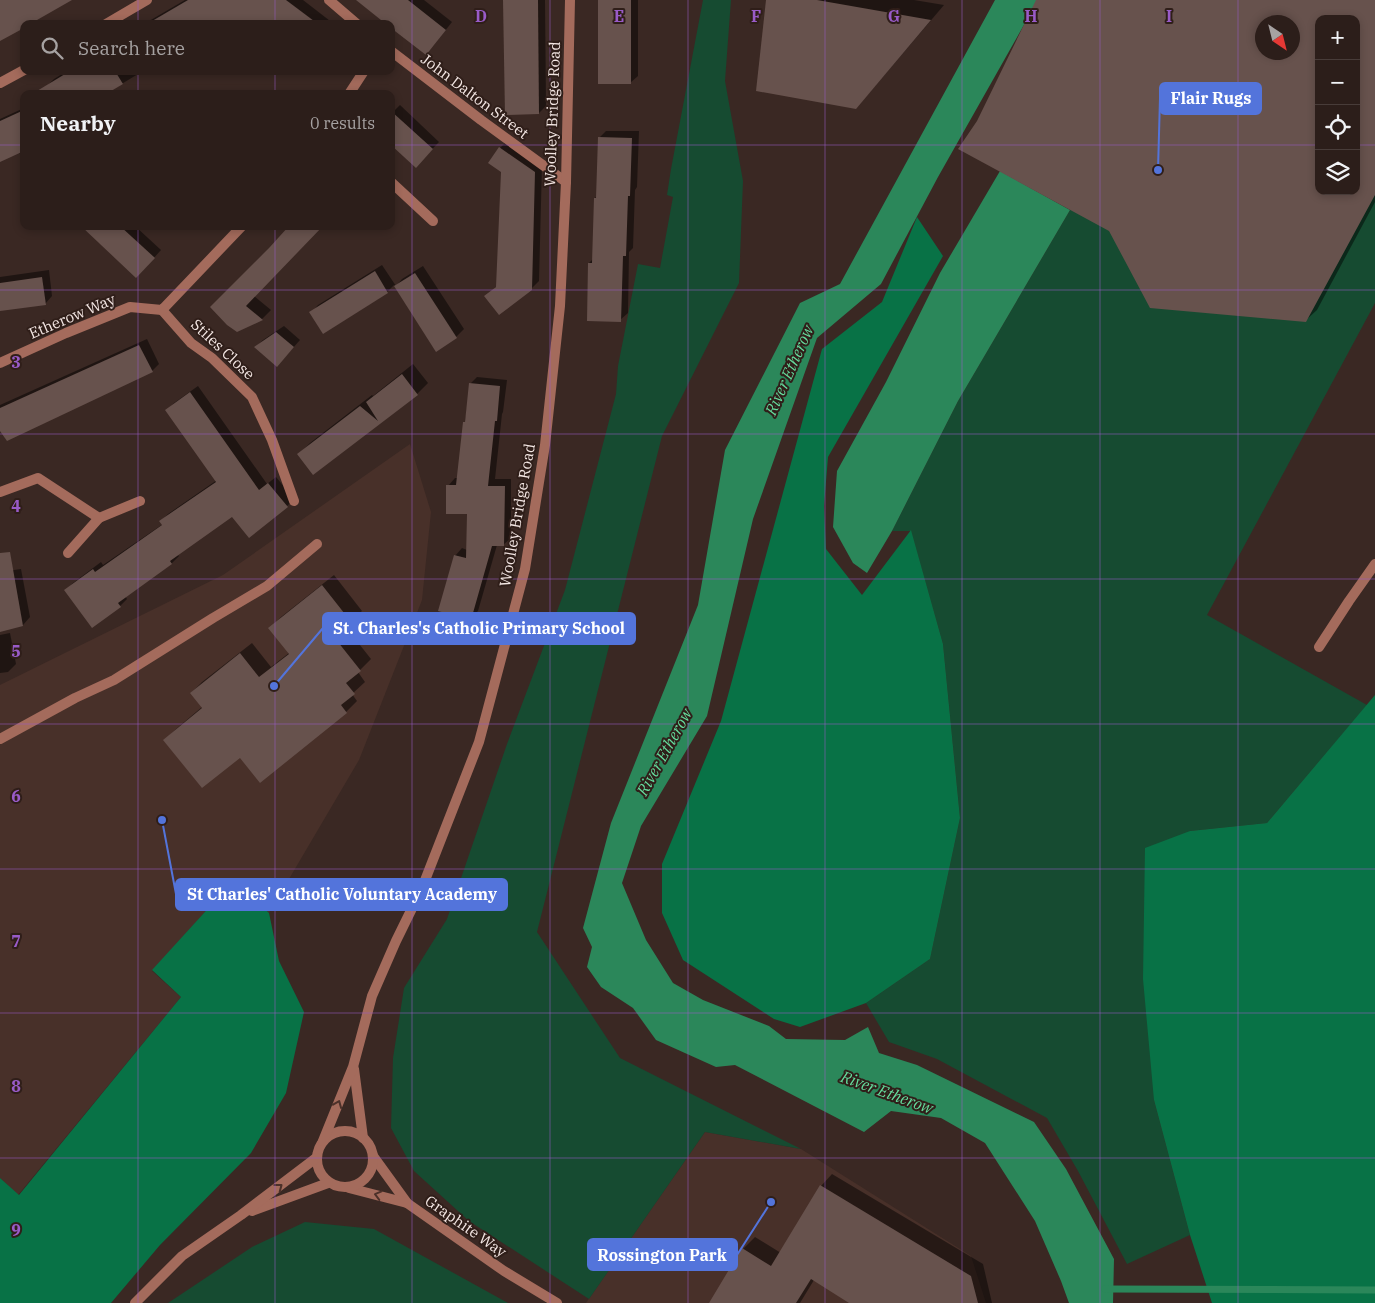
<!DOCTYPE html>
<meta charset="utf-8">
<style>
:root{--surface:#2c1e1a;--page:#342723;--text:#f1f3f6;--muted:#a6a2a2;--line:#483c39}
body{margin:0;font-family:"IBM Plex Serif",serif;background:var(--page);color:var(--text)}
.controls{position:absolute;right:15px;top:15px;display:grid;overflow:hidden;border-radius:10px;box-shadow:0 2px 8px #0003}
.controls button{width:45px;height:45px;display:grid;place-items:center;padding:0;border:0;border-bottom:1px solid var(--line);background:var(--surface);color:var(--text);font:25px sans-serif}
.compass{position:absolute;left:1255px;top:15px;width:45px;height:45px;border-radius:50%;background:var(--surface);box-shadow:0 2px 8px #0003;rotate:145deg}
.list{margin:0;padding:0;list-style:none}
h2{display:flex;justify-content:space-between;align-items:center;height:65px;margin:0;padding:0 20px;font-size:21px}
h2 small{font-size:16px;font-weight:400;color:var(--muted)}
.icon{flex:none;width:28px;height:28px;fill:none;stroke:currentColor;stroke-width:2;stroke-linecap:round;stroke-linejoin:round}
.map{position:relative;flex:none;width:1375px;height:1303px;overflow:hidden}
.search{position:absolute;background:var(--surface);box-shadow:0 2px 8px #0003;left:20px;top:20px;width:375px;height:55px;display:flex;align-items:center;gap:12px;box-sizing:border-box;padding:0 18px;border-radius:10px;color:var(--muted);font-size:19px}
.panel{position:absolute;background:var(--surface);box-shadow:0 2px 8px #0003;left:20px;top:90px;width:375px;height:140px;border-radius:10px}
.map>svg:first-child{display:block}
.built{fill:#483029}
.green{fill:#164b31}
.forest{fill:#087246}
.water{fill:#2b875a}
.shadow{fill:#0007;fill-rule:evenodd}
.lines{fill:none;stroke-linecap:round;stroke-linejoin:round}
.stream{stroke:#2b875a;stroke-width:7}
.building{fill:#67524d;fill-rule:evenodd}
.service{stroke:#a46b5c;stroke-width:10}
.minor{stroke:#a46b5c;stroke-width:10}
.tertiary{stroke:#a46b5c;stroke-width:10}
.oneway{stroke:#4c312a}
.grid{fill:none;stroke:#995bc8;stroke-width:1;stroke-opacity:0.55}
.labels{text-anchor:middle;dominant-baseline:central;stroke-width:4;stroke-linejoin:round;paint-order:stroke}
.street-label{font-size:15px;fill:#f4e7e4;stroke:#2f1e19}
.water-label{font-size:16px;font-style:italic;fill:#65dc9d;stroke:#2f1e19}
.grid-label{font-size:16px;text-anchor:middle;font-weight:bold;fill:#995bc8;stroke:#2f1e19;stroke-width:4;stroke-linejoin:round;paint-order:stroke}
.leader{fill:none;stroke:#5374db;stroke-width:2}
.callout-dot{fill:#5374db;stroke:#2f1e19;stroke-width:2}
.callout{fill:#5374db;stroke:#5374db;stroke-width:2}
.callout-label{font-size:16px;text-anchor:middle;font-weight:bold;fill:#fff}
</style>
<div class="map">
<svg width="1375" height="1303" viewBox="0 0 1375 1303">
<rect width="100%" height="100%" fill="#3a2823"/>
<g class="built">
<path d="M 410,444 L 431,512 L 422,600 L 359,760 L 269,913 L 234,880 L 152,971 L 181,997 L 18,1195 L 0,1178 L 0,685 L 223,575 Z"/>
<path d="M 705,1132 L 801,1149 L 971,1256 L 986,1303 L 586,1303 Z"/>
</g>
<g class="green">
<path d="M 703,0 L 731,0 L 725,81 L 743,181 L 739,283 L 662,436 L 537,932 L 620,1058 L 801,1149 L 705,1132 L 589,1299 L 469,1221 L 414,1171 L 391,1128 L 393,1058 L 404,988 L 447,919 L 507,744 L 565,590 L 616,394 L 618,366 L 638,264 L 660,268 L 673,197 L 667,195 L 671,169 Z"/>
<path d="M 1375,103 L 1375,303 L 1207,615 L 1367,705 L 1267,823 L 1190,831 L 1154,1100 L 1190,1235 L 1127,1264 L 1078,1171 L 1047,1118 L 937,1059 L 889,1042 L 866,1003 L 930,959 L 960,818 L 943,644 L 911,531 L 892,531 L 958,401 L 1070,210 L 1089,184 L 1282,294 L 1356,191 Z"/>
<path d="M 305,1222 L 374,1229 L 508,1303 L 168,1303 L 252,1247 Z"/>
</g>
<g class="forest">
<path d="M 917,217 L 943,256 L 828,457 L 824,506 L 826,549 L 862,595 L 911,530 L 943,644 L 960,818 L 930,959 L 866,1003 L 800,1027 L 774,1019 L 683,960 L 662,913 L 662,864 L 721,721 L 822,349 L 882,302 Z"/>
<path d="M 1375,695 L 1375,1303 L 1212,1303 L 1190,1235 L 1154,1100 L 1143,979 L 1145,848 L 1190,831 L 1267,823 Z"/>
<path d="M 234,880 L 269,913 L 279,961 L 304,1012 L 286,1093 L 251,1153 L 160,1245 L 111,1303 L 0,1303 L 0,1178 L 19,1195 L 181,997 L 152,970 Z"/>
</g>
<g class="water">
<path d="M 995,0 L 1038,0 L 938,177 L 881,284 L 817,338 L 753,519 L 707,716 L 641,826 L 622,883 L 646,940 L 673,983 L 703,1000 L 769,1026 L 786,1039 L 845,1040 L 868,1027 L 879,1053 L 917,1065 L 1034,1122 L 1066,1169 L 1114,1259 L 1113,1303 L 1069,1303 L 1061,1281 L 1035,1221 L 985,1143 L 941,1118 L 891,1111 L 864,1132 L 735,1065 L 716,1067 L 656,1040 L 633,1008 L 601,987 L 587,967 L 592,947 L 583,928 L 611,823 L 698,605 L 725,450 L 800,303 L 840,284 Z"/>
<path d="M 1000,171 L 1070,210 L 958,401 L 892,531 L 867,573 L 853,563 L 833,527 L 837,471 L 886,382 L 940,273 Z"/>
</g>
<g class="shadow">
<path d="M 185,0 L 303,0 L 334,24 L 144,24 Z"/>
<path d="M 372,0 L 424,0 L 452,22 L 433,46 L 391,24 Z"/>
<path d="M 505,0 L 545,0 L 546,106 L 539,113 Z"/>
<path d="M 600,0 L 638,0 L 638,76 L 630,83 Z"/>
<path d="M 767,0 L 914,0 L 944,5 L 870,92 L 855,107 Z"/>
<path d="M 1038,0 L 1375,0 L 1375,202 L 1317,310 L 1305,321 L 1110,230 L 978,121 ZM 1319,19 L 1356,19 L 1356,191 L 1319,191 ZM 1262,22 L 1292,22 L 1292,52 L 1262,52 Z"/>
<path d="M 67,71 L 143,71 L 105,94 L 47,86 L 54,79 Z"/>
<path d="M 400,105 L 439,142 L 416,166 L 391,114 Z"/>
<path d="M 24,108 L 24,162 L 19,152 L 0,161 L 0,119 Z"/>
<path d="M 606,131 L 639,131 L 637,187 L 635,190 L 633,248 L 629,252 L 628,313 L 620,320 L 589,263 L 593,259 L 595,198 L 597,196 L 599,138 Z"/>
<path d="M 507,141 L 542,165 L 539,281 L 531,289 L 486,296 L 497,286 L 502,171 L 500,148 Z"/>
<path d="M 83,226 L 135,226 L 161,250 L 144,269 Z"/>
<path d="M 291,226 L 322,226 L 254,296 L 271,310 L 262,319 L 237,331 L 228,324 L 212,307 Z"/>
<path d="M 382,265 L 396,286 L 402,279 L 423,266 L 464,329 L 456,337 L 436,350 L 394,285 L 387,292 L 323,332 L 311,313 L 318,305 Z"/>
<path d="M 49,270 L 52,296 L 45,304 L 0,310 L 0,277 Z"/>
<path d="M 284,326 L 300,340 L 284,358 L 256,347 L 263,340 Z"/>
<path d="M 147,339 L 159,364 L 152,371 L 0,428 L 0,405 Z"/>
<path d="M 413,364 L 428,383 L 417,394 L 314,473 L 299,454 L 310,443 L 372,395 L 373,396 Z"/>
<path d="M 477,377 L 507,380 L 503,412 L 502,414 L 495,479 L 511,479 L 511,538 L 503,545 L 497,545 L 478,611 L 470,618 L 455,556 L 462,548 L 467,550 L 468,513 L 448,486 L 455,478 L 458,478 L 470,384 Z"/>
<path d="M 198,386 L 267,484 L 276,477 L 294,499 L 287,506 L 232,515 L 177,554 L 179,556 L 172,563 L 125,596 L 127,599 L 120,606 L 66,590 L 73,583 L 101,562 L 103,565 L 163,524 L 161,521 L 168,514 L 217,480 L 167,410 L 174,403 Z"/>
<path d="M 21,569 L 30,617 L 23,625 L 0,630 L 0,572 Z"/>
<path d="M 334,575 L 362,611 L 345,626 L 371,659 L 358,672 L 365,682 L 352,694 L 357,701 L 346,712 L 319,734 L 240,756 L 165,740 L 176,729 L 202,707 L 191,693 L 202,682 L 252,643 L 271,667 L 289,653 L 270,628 L 281,617 Z"/>
<path d="M 10,633 L 16,664 L 8,672 L 0,673 L 0,635 Z"/>
<path d="M 832,1174 L 983,1264 L 992,1303 L 852,1303 L 814,1280 L 800,1303 L 710,1303 L 743,1249 L 755,1237 L 781,1253 L 821,1186 Z"/>
</g>
<g class="lines">
<path class="stream" d="M 1105,1289 L 1375,1290"/>
</g>
<g class="building">
<path d="M 0,0 L 72,0 L 30,24 L 24,24 L 24,28 L 0,41 Z"/>
<path d="M 188,0 L 286,0 L 318,24 L 147,24 Z"/>
<path d="M 356,0 L 408,0 L 446,30 L 426,55 L 391,28 L 391,24 L 386,24 Z"/>
<path d="M 503,0 L 538,0 L 539,114 L 505,115 Z"/>
<rect x="598" y="0" width="33" height="84"/>
<path d="M 766,0 L 817,0 L 931,20 L 856,109 L 756,91 Z"/>
<path d="M 1036,0 L 1375,0 L 1375,195 L 1306,322 L 1150,308 L 1109,231 L 958,149 L 977,121 ZM 1319,19 L 1356,19 L 1356,191 L 1319,191 ZM 1262,22 L 1292,22 L 1292,52 L 1262,52 Z"/>
<path d="M 70,71 L 115,71 L 123,84 L 106,94 L 32,94 Z"/>
<path d="M 24,110 L 24,151 L 0,162 L 0,121 Z"/>
<path d="M 391,111 L 433,149 L 416,168 L 391,145 Z"/>
<path d="M 598,137 L 632,138 L 630,196 L 628,196 L 626,256 L 623,256 L 621,322 L 587,321 L 588,263 L 592,263 L 594,198 L 596,198 Z"/>
<path d="M 499,147 L 535,172 L 532,290 L 499,315 L 484,296 L 496,287 L 501,172 L 488,163 Z"/>
<path d="M 81,226 L 120,226 L 155,258 L 136,278 Z"/>
<path d="M 289,226 L 323,226 L 246,306 L 263,320 L 237,332 L 227,325 L 210,307 L 269,248 Z"/>
<path d="M 375,271 L 388,293 L 323,334 L 309,312 Z"/>
<path d="M 415,273 L 457,338 L 436,352 L 394,286 Z"/>
<path d="M 42,277 L 46,305 L 0,311 L 0,283 Z"/>
<path d="M 276,332 L 294,347 L 277,367 L 254,347 Z"/>
<path d="M 139,345 L 153,372 L 7,441 L 0,431 L 0,408 Z"/>
<path d="M 402,374 L 418,395 L 313,475 L 297,454 L 360,406 L 378,421 L 366,402 Z"/>
<path d="M 469,383 L 500,386 L 497,421 L 495,421 L 488,486 L 505,486 L 504,546 L 492,546 L 471,620 L 438,611 L 454,555 L 466,558 L 467,514 L 446,514 L 446,485 L 456,485 L 463,422 L 465,422 Z"/>
<path d="M 190,392 L 259,490 L 268,483 L 288,507 L 249,538 L 232,517 L 170,561 L 172,564 L 118,603 L 121,607 L 92,628 L 64,590 L 93,569 L 95,572 L 162,525 L 159,521 L 216,482 L 165,410 Z"/>
<path d="M 10,552 L 23,626 L 0,632 L 0,553 Z"/>
<path d="M 322,585 L 352,623 L 334,637 L 361,671 L 346,683 L 355,694 L 341,705 L 347,713 L 260,783 L 240,758 L 202,788 L 163,740 L 202,708 L 190,693 L 240,653 L 259,677 L 289,654 L 268,628 Z"/>
<path d="M 820,1185 L 971,1276 L 978,1303 L 849,1303 L 811,1279 L 796,1303 L 709,1303 L 742,1248 L 771,1266 Z"/>
</g>
<g class="lines">
<g class="service">
<path d="M 391,182 L 433,221"/>
<path d="M 0,739 L 75,698 L 114,680 L 213,618 L 267,586 L 317,544"/>
</g>
<g class="minor">
<path d="M 329,0 L 357,24"/>
<path d="M 391,51 L 481,120 L 566,182"/>
<path d="M 349,94 L 364,71"/>
<path d="M 162,310 L 191,343 L 212,358 L 252,397 L 272,440 L 294,501"/>
<path d="M 0,363 L 66,333 L 130,307 L 162,310 L 242,226"/>
<path d="M 0,492 L 38,478 L 99,518"/>
<path d="M 68,553 L 99,518 L 140,501"/>
<path d="M 1319,647 L 1349,601 L 1375,564"/>
<path d="M 373,1156 L 407,1203 L 504,1271 L 557,1303"/>
<path d="M 349,1188 L 407,1203"/>
</g>
<g class="tertiary">
<path d="M 106,24 L 147,0"/>
<path d="M 0,83 L 24,70"/>
<path d="M 354,1069 L 363,1138"/>
<circle cx="345" cy="1159" r="28"/>
<path d="M 323,1141 L 353,1067 L 372,996 L 396,941 L 422,888 L 479,742 L 525,569 L 545,445 L 560,306 L 566,182 L 570,0"/>
<path d="M 252,1211 L 328,1183"/>
<path d="M 135,1303 L 182,1256 L 241,1215 L 316,1158"/>
</g>
</g>
<defs><path id="oneway-chevron" d="M-2-3.5L2.5 0L-2 3.5" fill="none" stroke-width="1.6" stroke-linecap="round" stroke-linejoin="round" transform="scale(1.25)"/></defs>
<g class="oneway">
<use href="#oneway-chevron" transform="translate(338 1104) rotate(-68)"/>
<use href="#oneway-chevron" transform="translate(279 1187) rotate(-37)"/>
<use href="#oneway-chevron" transform="translate(378 1195) rotate(-165)"/>
</g>
<path class="grid" d="M 138,0 L 138,24M 275,0 L 275,24M 412,0 L 412,1303M 550,0 L 550,1303M 688,0 L 688,1303M 825,0 L 825,1303M 962,0 L 962,1303M 1100,0 L 1100,1303M 1238,0 L 1238,1303M 138,71 L 138,94M 275,71 L 275,94M 0,145 L 24,145M 391,145 L 1319,145M 1356,145 L 1375,145M 138,226 L 138,1303M 275,226 L 275,1303M 0,290 L 1375,290M 0,434 L 1375,434M 0,579 L 1375,579M 0,724 L 1375,724M 0,869 L 1375,869M 0,1013 L 1375,1013M 0,1158 L 1375,1158"/>
<g class="labels">
<g class="street-label">
<text transform="translate(475 96) rotate(37)">John Dalton Street</text>
<text transform="translate(552 114) rotate(-88)">Woolley Bridge Road</text>
<text transform="translate(72 316) rotate(-23)">Etherow Way</text>
<text transform="translate(223 349) rotate(43)">Stiles Close</text>
<text transform="translate(517 515) rotate(-80)">Woolley Bridge Road</text>
<text transform="translate(466 1226) rotate(35)">Graphite Way</text>
</g>
<g class="water-label">
<text transform="translate(789 370) rotate(-66)">River Etherow</text>
<text transform="translate(664 752) rotate(-61)">River Etherow</text>
<text transform="translate(887 1092) rotate(20)">River Etherow</text>
</g>
</g>
<g class="grid-label">
<text x="481" y="22">D</text>
<text x="619" y="22">E</text>
<text x="756" y="22">F</text>
<text x="894" y="22">G</text>
<text x="1031" y="22">H</text>
<text x="1169" y="22">I</text>
<text x="16" y="368">3</text>
<text x="16" y="512">4</text>
<text x="16" y="657">5</text>
<text x="16" y="802">6</text>
<text x="16" y="947">7</text>
<text x="16" y="1092">8</text>
<text x="16" y="1236">9</text>
</g>
<path class="leader" d="M1158 170L1160 98M274 686L323 628M162 820L176 894M771 1202L737 1255"/>
<g class="callout-dot">
<circle cx="1158" cy="170" r="5"/>
<circle cx="274" cy="686" r="5"/>
<circle cx="162" cy="820" r="5"/>
<circle cx="771" cy="1202" r="5"/>
</g>
<g class="callout">
<rect x="1160" y="83" width="101" height="31" rx="5"/>
<rect x="323" y="613" width="312" height="31" rx="5"/>
<rect x="176" y="879" width="331" height="31" rx="5"/>
<rect x="588" y="1239" width="149" height="31" rx="5"/>
</g>
<g class="callout-label">
<text x="1211" y="104">Flair Rugs</text>
<text x="479" y="634">St. Charles's Catholic Primary School</text>
<text x="342" y="900">St Charles' Catholic Voluntary Academy</text>
<text x="662" y="1261">Rossington Park</text>
</g>
</svg>
<div class="controls">
<button>+</button>
<button>−</button>
<button><svg class="icon" aria-label="locate" viewBox="0 0 24 24"><circle cx="12" cy="12" r="6"/><path d="M12 2v4M12 18v4M2 12h4M18 12h4"/></svg></button>
<button><svg class="icon" aria-label="layers" viewBox="0 0 24 24"><path d="M12 4l9 5-9 5-9-5zM3 14l9 5 9-5"/></svg></button>
</div>
<svg class="compass" viewBox="-18 -18 36 36"><path d="M0-13l5 13h-10z" fill="#e53935"/><path d="M0 13l5-13h-10z" fill="#a6a2a2"/></svg>
<div class="search"><svg class="icon" aria-label="search" viewBox="0 0 24 24"><circle cx="10" cy="10" r="6"/><path d="M15 15l6 6"/></svg>Search here</div>
<section class="panel">
<h2>Nearby<small>0 results</small></h2>
<ul class="list">
</ul>
</section>
</div>
